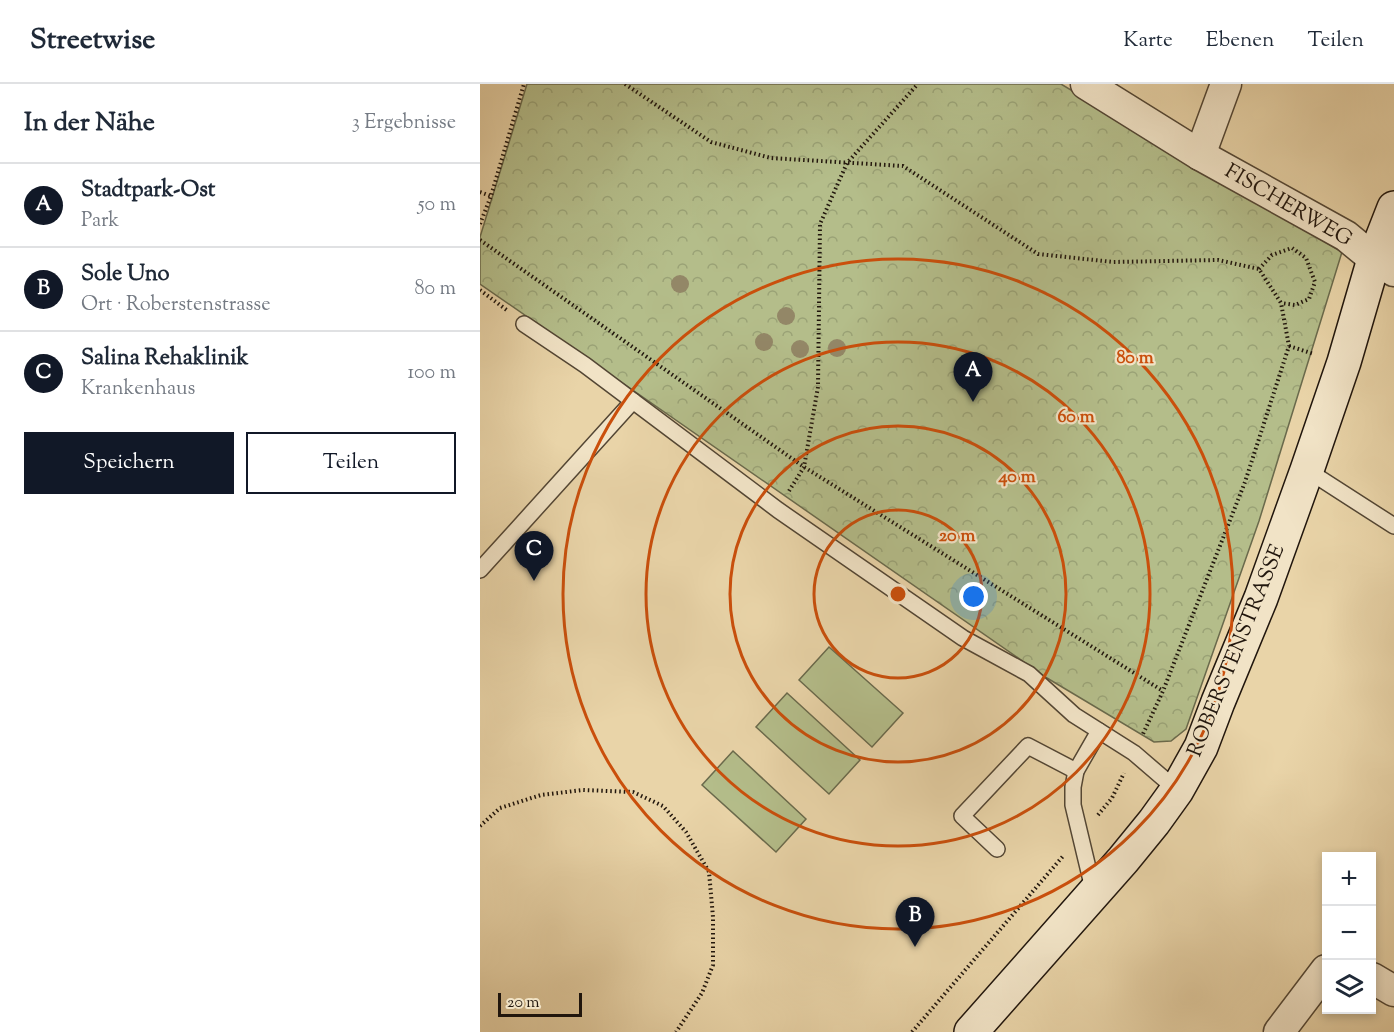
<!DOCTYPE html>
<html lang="de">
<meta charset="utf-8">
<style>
:root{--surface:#fff;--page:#f6f6f7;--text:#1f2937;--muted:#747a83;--line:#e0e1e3;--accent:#111827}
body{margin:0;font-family:"Sorts Mill Goudy",serif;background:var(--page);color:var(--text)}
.controls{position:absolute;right:18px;bottom:18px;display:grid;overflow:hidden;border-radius:0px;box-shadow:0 3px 9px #0003}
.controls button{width:54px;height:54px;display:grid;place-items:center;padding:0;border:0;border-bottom:2px solid var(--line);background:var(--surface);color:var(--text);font:30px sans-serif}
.scale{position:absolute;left:18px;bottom:15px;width:84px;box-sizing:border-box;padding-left:6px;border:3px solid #21160d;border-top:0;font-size:16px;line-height:21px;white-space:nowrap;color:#21160d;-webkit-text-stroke:4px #f1e3c6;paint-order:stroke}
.you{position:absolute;left:494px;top:513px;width:21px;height:21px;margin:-15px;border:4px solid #fff;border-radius:50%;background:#1a73e8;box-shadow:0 0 0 9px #1a73e833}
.badge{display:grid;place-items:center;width:39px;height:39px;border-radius:50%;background:var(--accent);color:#fff;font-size:20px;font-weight:700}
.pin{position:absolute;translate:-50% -50px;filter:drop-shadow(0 2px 3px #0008)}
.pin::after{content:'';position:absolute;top:32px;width:21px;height:18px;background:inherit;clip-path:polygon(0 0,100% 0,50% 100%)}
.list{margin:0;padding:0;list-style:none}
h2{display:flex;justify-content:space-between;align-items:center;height:78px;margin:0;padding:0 24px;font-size:26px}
h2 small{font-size:20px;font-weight:400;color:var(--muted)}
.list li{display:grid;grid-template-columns:39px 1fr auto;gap:18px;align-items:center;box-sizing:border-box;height:84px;padding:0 24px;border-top:2px solid var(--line)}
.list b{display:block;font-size:22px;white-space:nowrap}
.list p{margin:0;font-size:20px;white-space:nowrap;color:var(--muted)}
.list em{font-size:20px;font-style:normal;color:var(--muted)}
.actions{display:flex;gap:12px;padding:18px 24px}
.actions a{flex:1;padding:14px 0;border:2px solid var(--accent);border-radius:0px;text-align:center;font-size:21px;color:var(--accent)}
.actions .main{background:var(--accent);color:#fff}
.icon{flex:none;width:33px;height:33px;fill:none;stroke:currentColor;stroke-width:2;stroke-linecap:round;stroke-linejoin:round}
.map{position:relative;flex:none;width:914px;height:948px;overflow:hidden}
header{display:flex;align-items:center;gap:36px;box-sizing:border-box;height:84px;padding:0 30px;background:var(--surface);border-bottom:2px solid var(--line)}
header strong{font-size:28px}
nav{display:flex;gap:33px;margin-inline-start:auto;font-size:21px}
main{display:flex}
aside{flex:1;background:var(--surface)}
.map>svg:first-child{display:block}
.grass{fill:#b4bd8a;stroke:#6a6a4c;stroke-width:1.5}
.forest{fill:url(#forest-crowns);stroke:#6a6a4c;stroke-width:1.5}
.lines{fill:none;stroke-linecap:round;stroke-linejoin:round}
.lane-casing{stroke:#534634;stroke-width:18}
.street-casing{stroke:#534634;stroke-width:33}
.secondary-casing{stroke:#21160d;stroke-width:36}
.path{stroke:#21160d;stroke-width:4;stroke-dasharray:1.5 3;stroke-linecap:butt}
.lane{stroke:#f1e3c6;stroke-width:15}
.street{stroke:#f1e3c6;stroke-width:30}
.secondary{stroke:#f1e3c6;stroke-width:33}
.tree{fill:#938767}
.ring{fill:none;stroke:#ca4f0c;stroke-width:3}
.labels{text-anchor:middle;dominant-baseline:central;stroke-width:4.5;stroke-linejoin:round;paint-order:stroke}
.street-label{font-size:21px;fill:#21160d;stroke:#f1e3c6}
.centre{fill:#ca4f0c;stroke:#f1e3c6;stroke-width:3}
.ring-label{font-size:18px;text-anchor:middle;font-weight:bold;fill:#ca4f0c;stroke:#f1e3c6;stroke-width:4.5;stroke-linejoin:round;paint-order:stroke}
</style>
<header>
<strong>Streetwise</strong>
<nav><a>Karte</a><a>Ebenen</a><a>Teilen</a></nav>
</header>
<main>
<aside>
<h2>In der Nähe<small>3 Ergebnisse</small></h2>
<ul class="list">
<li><span class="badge">A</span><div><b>Stadtpark-Ost</b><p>Park</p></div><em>50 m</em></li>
<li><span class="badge">B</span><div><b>Sole Uno</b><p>Ort · Roberstenstrasse</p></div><em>80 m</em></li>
<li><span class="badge">C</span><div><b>Salina Rehaklinik</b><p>Krankenhaus</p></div><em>100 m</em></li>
</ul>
<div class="actions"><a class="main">Speichern</a><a>Teilen</a></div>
</aside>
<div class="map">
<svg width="914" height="948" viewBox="0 0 914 948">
<defs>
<pattern id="forest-crowns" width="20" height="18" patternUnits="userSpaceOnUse" patternTransform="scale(1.5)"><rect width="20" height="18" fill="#b4bd8a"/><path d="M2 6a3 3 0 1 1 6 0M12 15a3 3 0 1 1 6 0" fill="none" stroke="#9aa276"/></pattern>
</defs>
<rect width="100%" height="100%" fill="#e9d4a8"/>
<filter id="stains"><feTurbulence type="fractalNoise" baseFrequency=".00333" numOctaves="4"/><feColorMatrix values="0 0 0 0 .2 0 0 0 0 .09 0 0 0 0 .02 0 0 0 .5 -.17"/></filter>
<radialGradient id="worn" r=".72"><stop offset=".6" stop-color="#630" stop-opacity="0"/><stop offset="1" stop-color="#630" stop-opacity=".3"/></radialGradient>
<g class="grass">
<path d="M 349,563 L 423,629 L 392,663 L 319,596 Z"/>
<path d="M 307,609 L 380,676 L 349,710 L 276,643 Z"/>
<path d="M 253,667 L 326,735 L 296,768 L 222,701 Z"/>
</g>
<path class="forest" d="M 47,0 L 581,0 L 862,168 L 779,437 L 706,645 L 691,657 L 674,658 L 567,594 L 0,200 L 0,153 Z"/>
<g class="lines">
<defs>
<g id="lane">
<path d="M 44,240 L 105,281 L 298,426 L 483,554 L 549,590 L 594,631 L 654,669 L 697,706"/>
<path d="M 827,386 L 914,442"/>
<path d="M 0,486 L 153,317"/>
<path d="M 517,765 L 482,732 L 548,662 L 596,687"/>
<path d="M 614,809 L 593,721 L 593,703 L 596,687 L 619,647"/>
</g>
<g id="street">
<path d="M 606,0 L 720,71 L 866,152 L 894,175 L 914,187"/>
<path d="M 720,71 L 746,0"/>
<path d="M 892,894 L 914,907"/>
<path d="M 799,948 L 846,886"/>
</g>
<path id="secondary" d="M 491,948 L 643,776 L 674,738 L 697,706 L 721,663 L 738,618 L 781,514 L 827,386 L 864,278 L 894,175 L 914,124"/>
</defs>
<use href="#lane" class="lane-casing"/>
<use href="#street" class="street-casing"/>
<use href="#secondary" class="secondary-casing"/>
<g class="path">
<path d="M 145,0 L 231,58 L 291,74 L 423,82 L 558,170 L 633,178 L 738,176 L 779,185 L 801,219 L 809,262 L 765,398 L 683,607 L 663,650"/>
<path d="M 0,108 L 11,112"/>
<path d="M 0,140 L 11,112 L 44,0"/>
<path d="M 0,156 L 324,383 L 683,607"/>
<path d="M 779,185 L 792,171 L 812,164 L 826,174 L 835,198 L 829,215 L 815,221 L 801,219"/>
<path d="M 0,206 L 28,227"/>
<path d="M 809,262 L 834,270"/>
<path d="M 309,407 L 324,383 L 338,303 L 340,140 L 367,79 L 436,2 L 436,0"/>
<path d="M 618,731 L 632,714 L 644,689"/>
<path d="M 0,742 L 20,724 L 61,711 L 103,706 L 153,708 L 183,722 L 206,748 L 229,788 L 233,833 L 233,881 L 222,909 L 196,948"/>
<path d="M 432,948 L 584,771"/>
</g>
<use href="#lane" class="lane"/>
<use href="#street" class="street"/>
<use href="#secondary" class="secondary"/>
</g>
<g class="tree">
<circle cx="200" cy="200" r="9"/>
<circle cx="306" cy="232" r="9"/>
<circle cx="284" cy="258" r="9"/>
<circle cx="357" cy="264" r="9"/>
<circle cx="320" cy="265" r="9"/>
</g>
<g class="ring">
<circle cx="418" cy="510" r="84"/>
<circle cx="418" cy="510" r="168"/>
<circle cx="418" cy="510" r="252"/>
<circle cx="418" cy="510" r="335"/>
</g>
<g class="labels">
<g class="street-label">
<text transform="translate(808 122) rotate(30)">FISCHERWEG</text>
<text transform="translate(757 567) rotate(-68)">ROBERSTENSTRASSE</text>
</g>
</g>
<circle cx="418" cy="510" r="9" class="centre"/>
<g class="ring-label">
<text x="655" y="279">80 m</text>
<text x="596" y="338">60 m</text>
<text x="537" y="398">40 m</text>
<text x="477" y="457">20 m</text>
</g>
<rect width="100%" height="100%" filter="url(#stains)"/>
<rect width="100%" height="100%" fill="url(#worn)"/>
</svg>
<div class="controls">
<button>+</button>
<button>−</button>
<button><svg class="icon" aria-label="layers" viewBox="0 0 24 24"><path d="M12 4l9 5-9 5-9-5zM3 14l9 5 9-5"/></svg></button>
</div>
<div class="scale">20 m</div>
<div class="you"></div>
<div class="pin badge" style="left:493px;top:318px">A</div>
<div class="pin badge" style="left:435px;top:863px">B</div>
<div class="pin badge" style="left:54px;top:497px">C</div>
</div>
</main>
